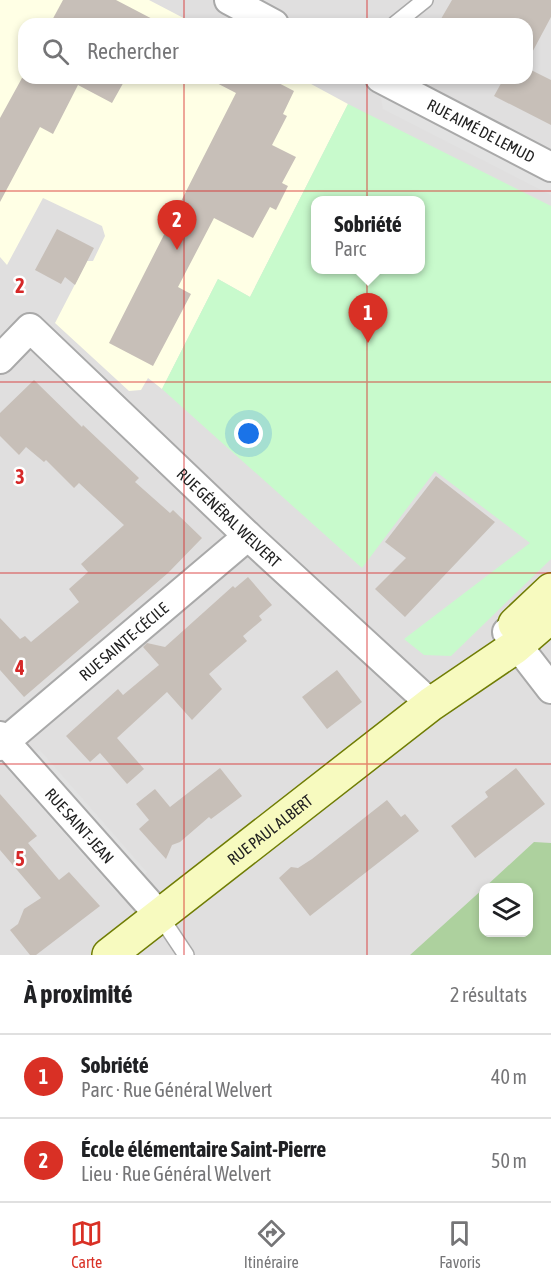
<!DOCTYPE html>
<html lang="fr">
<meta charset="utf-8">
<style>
:root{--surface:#fff;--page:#f2f2f2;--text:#202124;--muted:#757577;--line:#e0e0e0;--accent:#d93025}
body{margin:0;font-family:"Asap Condensed",sans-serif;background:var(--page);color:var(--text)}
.controls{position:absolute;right:18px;bottom:18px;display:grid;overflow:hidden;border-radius:12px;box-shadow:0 3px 9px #0003}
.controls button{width:54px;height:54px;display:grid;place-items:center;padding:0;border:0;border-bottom:2px solid var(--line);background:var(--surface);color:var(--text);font:30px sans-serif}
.you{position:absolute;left:249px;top:434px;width:21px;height:21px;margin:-15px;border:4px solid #fff;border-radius:50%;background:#1a73e8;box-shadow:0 0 0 9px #1a73e833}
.badge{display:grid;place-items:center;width:39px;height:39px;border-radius:50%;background:var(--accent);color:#fff;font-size:20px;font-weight:700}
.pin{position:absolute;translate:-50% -50px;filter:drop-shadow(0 2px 3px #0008)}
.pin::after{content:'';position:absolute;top:32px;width:21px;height:18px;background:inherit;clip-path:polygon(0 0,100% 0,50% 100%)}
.popup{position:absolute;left:311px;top:196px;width:114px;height:78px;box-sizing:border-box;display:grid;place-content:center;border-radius:12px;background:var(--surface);filter:drop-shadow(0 2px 4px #0005);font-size:20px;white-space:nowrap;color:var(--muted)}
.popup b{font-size:22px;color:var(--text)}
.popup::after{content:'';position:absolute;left:50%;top:100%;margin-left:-12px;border:12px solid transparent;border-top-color:var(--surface)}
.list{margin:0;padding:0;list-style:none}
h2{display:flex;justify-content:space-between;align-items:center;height:78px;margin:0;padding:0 24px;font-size:26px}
h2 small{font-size:20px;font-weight:400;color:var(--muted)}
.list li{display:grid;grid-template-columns:39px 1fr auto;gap:18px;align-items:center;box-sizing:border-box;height:84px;padding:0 24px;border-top:2px solid var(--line)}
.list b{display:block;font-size:22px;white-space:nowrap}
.list p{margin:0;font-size:20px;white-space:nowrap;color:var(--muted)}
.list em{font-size:20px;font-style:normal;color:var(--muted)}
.icon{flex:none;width:33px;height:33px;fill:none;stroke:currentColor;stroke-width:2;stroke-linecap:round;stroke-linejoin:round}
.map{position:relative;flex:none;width:551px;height:955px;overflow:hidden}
.search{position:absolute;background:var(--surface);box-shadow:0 3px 9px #0003;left:18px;right:18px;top:18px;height:66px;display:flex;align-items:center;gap:15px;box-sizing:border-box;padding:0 21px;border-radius:18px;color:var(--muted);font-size:22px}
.sheet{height:246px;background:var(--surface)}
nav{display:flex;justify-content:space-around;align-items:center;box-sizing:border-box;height:84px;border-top:2px solid var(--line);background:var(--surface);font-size:16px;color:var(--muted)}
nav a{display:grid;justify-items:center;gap:3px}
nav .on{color:var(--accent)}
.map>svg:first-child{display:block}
.residential{fill:#e0dfdf;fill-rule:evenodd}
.education{fill:#ffffe5}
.forest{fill:#add19e}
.park{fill:#c8facc;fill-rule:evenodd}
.parking{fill:#e2e2e2}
.building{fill:#c7bfb8}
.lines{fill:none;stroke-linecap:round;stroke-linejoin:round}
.lane-casing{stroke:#a9a9a9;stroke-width:18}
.street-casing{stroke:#a9a9a9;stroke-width:32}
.secondary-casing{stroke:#707d05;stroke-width:36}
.lane{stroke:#fff;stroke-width:15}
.street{stroke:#fff;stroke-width:28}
.secondary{stroke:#f7fabf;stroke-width:33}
.grid{fill:none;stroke:#d62828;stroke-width:1.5;stroke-opacity:0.55}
.labels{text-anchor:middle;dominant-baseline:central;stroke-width:5;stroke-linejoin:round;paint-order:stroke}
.street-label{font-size:16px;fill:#222;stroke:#fff}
.grid-label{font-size:20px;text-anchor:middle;font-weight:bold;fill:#d62828;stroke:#fff;stroke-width:5;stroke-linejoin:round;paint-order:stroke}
</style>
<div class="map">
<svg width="551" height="955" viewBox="0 0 551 955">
<rect width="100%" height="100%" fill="#f2efe9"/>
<path class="residential" d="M 0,0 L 551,0 L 551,955 L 0,955 ZM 24,24 L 527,24 L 527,78 L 24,78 ZM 316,200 L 421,200 L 421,270 L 316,270 ZM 484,888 L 528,888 L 528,932 L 484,932 Z"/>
<path class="education" d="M 0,0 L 149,0 L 195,24 L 24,24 L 24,78 L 300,78 L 348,104 L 250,297 L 218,279 L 162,389 L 148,378 L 141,390 L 129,391 L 55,323 L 87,261 L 93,261 L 105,236 L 102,226 L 43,198 L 7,265 L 0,257 Z"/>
<path class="forest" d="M 534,842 L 551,843 L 551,955 L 410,955 L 484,888 L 484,932 L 528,932 L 528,888 L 484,888 Z"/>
<path class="park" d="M 348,104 L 551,206 L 551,559 L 451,656 L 424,655 L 404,639 L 530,543 L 435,471 L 362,568 L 162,389 L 218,279 L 250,297 ZM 316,200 L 421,200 L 421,270 L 316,270 Z"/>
<g class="parking">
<path d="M 379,87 L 551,173 L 551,195 L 383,109 Z"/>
<path d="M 40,750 L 147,872 L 141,878 L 34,755 Z"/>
<path d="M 15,766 L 123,889 L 117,894 L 9,771 Z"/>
</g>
<g class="building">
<path d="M 63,0 L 116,0 L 162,24 L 50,24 Z"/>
<path d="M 452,0 L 551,0 L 551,17 L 527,62 L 527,24 L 438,24 Z"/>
<path d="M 527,68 L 551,80 L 551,125 L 494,96 L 504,78 L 527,78 Z"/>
<path d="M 22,78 L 126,78 L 112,103 L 78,85 L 53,134 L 40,127 L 0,202 L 0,118 Z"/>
<path d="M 207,78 L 269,78 L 294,91 L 283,114 L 287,116 L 272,145 L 296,157 L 282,183 L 288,186 L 276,210 L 270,207 L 253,238 L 214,218 L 178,287 L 191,294 L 153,366 L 109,343 L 236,93 Z"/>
<path d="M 57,229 L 94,248 L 75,285 L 65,277 L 61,284 L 35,270 Z"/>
<path d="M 34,380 L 82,427 L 83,425 L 139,478 L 135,482 L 170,513 L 173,510 L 202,538 L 168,573 L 24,697 L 0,670 L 0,618 L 20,639 L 25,636 L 31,642 L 79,602 L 69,589 L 88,572 L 81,564 L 124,525 L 79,483 L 74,488 L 46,460 L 44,462 L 26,447 L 19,455 L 0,436 L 0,413 Z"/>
<path d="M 436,476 L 495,522 L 405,617 L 375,589 L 406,558 L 385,542 Z"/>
<path d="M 248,577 L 272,605 L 259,616 L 262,620 L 243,636 L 247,641 L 209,674 L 222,689 L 192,720 L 167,692 L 117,738 L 144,769 L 127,784 L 100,753 L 90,762 L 66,736 L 118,689 L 123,695 L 159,665 L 143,647 L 147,643 L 165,647 L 233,586 L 235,588 Z"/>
<path d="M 337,670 L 362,702 L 327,729 L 302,697 Z"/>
<path d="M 220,768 L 242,796 L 211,819 L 209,817 L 180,842 L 172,845 L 166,859 L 139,829 L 149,820 L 136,804 L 155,789 L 170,807 Z"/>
<path d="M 516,768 L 545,804 L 475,858 L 451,826 L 488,797 L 485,792 Z"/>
<path d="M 0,794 L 37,836 L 28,843 L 59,880 L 69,872 L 100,906 L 36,955 L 30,955 L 10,930 L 18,924 L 24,909 L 41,898 L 0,850 Z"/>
<path d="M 387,800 L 401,817 L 405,814 L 419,831 L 310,916 L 279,878 L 291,867 L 298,868 L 312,859 Z"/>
</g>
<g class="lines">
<defs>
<g id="lane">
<path d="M 395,24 L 425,0"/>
<path d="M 160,916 L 186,955"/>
</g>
<g id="street">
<path d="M 229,0 L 274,24"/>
<path id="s1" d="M 380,78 L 551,167"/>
<path id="s2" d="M 0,359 L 30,328 L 248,536 L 431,704"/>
<path d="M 507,632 L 551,689"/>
<path id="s3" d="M 0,736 L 160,916"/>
<path id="s4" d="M 0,746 L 248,536"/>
</g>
<g id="secondary">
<path d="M 515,624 L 551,590"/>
<path id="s5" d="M 109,955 L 431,704 L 515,647 L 551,616"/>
</g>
</defs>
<use href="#lane" class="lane-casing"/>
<use href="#street" class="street-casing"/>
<use href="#secondary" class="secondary-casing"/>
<use href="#lane" class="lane"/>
<use href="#street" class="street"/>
<use href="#secondary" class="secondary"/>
</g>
<path class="grid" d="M 184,0 L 184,24M 367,0 L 367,24M 184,78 L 184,955M 367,78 L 367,955M 0,191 L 551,191M 0,382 L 551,382M 0,573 L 551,573M 0,764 L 551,764"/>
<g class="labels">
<g class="street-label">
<text stroke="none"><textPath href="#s1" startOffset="114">RUE AIMÉ DE LEMUD</textPath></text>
<text stroke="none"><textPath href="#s2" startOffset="318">RUE GÉNÉRAL WELVERT</textPath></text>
<text stroke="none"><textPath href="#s4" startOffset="162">RUE SAINTE-CÉCILE</textPath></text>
<text stroke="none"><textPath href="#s3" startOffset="120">RUE SAINT-JEAN</textPath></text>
<text stroke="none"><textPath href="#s5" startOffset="204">RUE PAUL ALBERT</textPath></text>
</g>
</g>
<g class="grid-label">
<text x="20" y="293">2</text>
<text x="20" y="484">3</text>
<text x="20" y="675">4</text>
<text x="20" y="866">5</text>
</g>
</svg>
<div class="controls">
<button><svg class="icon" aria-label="layers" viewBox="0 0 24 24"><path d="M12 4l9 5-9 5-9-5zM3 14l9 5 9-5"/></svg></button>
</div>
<div class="you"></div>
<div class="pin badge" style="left:368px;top:343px">1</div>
<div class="popup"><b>Sobriété</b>Parc</div>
<div class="pin badge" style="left:177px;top:250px">2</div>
<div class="search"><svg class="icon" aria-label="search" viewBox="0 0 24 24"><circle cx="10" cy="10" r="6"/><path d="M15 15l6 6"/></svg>Rechercher</div>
</div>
<section class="sheet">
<h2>À proximité<small>2 résultats</small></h2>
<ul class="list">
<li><span class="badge">1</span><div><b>Sobriété</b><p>Parc · Rue Général Welvert</p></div><em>40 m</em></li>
<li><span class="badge">2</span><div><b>École élémentaire Saint-Pierre</b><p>Lieu · Rue Général Welvert</p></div><em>50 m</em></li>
</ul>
</section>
<nav>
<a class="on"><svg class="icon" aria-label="map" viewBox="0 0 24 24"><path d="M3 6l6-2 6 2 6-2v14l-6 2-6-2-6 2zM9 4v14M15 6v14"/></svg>Carte</a>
<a><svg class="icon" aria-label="directions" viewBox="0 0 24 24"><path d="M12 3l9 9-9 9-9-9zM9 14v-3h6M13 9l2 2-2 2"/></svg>Itinéraire</a>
<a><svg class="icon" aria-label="saved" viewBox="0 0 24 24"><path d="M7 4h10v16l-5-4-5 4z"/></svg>Favoris</a>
</nav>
